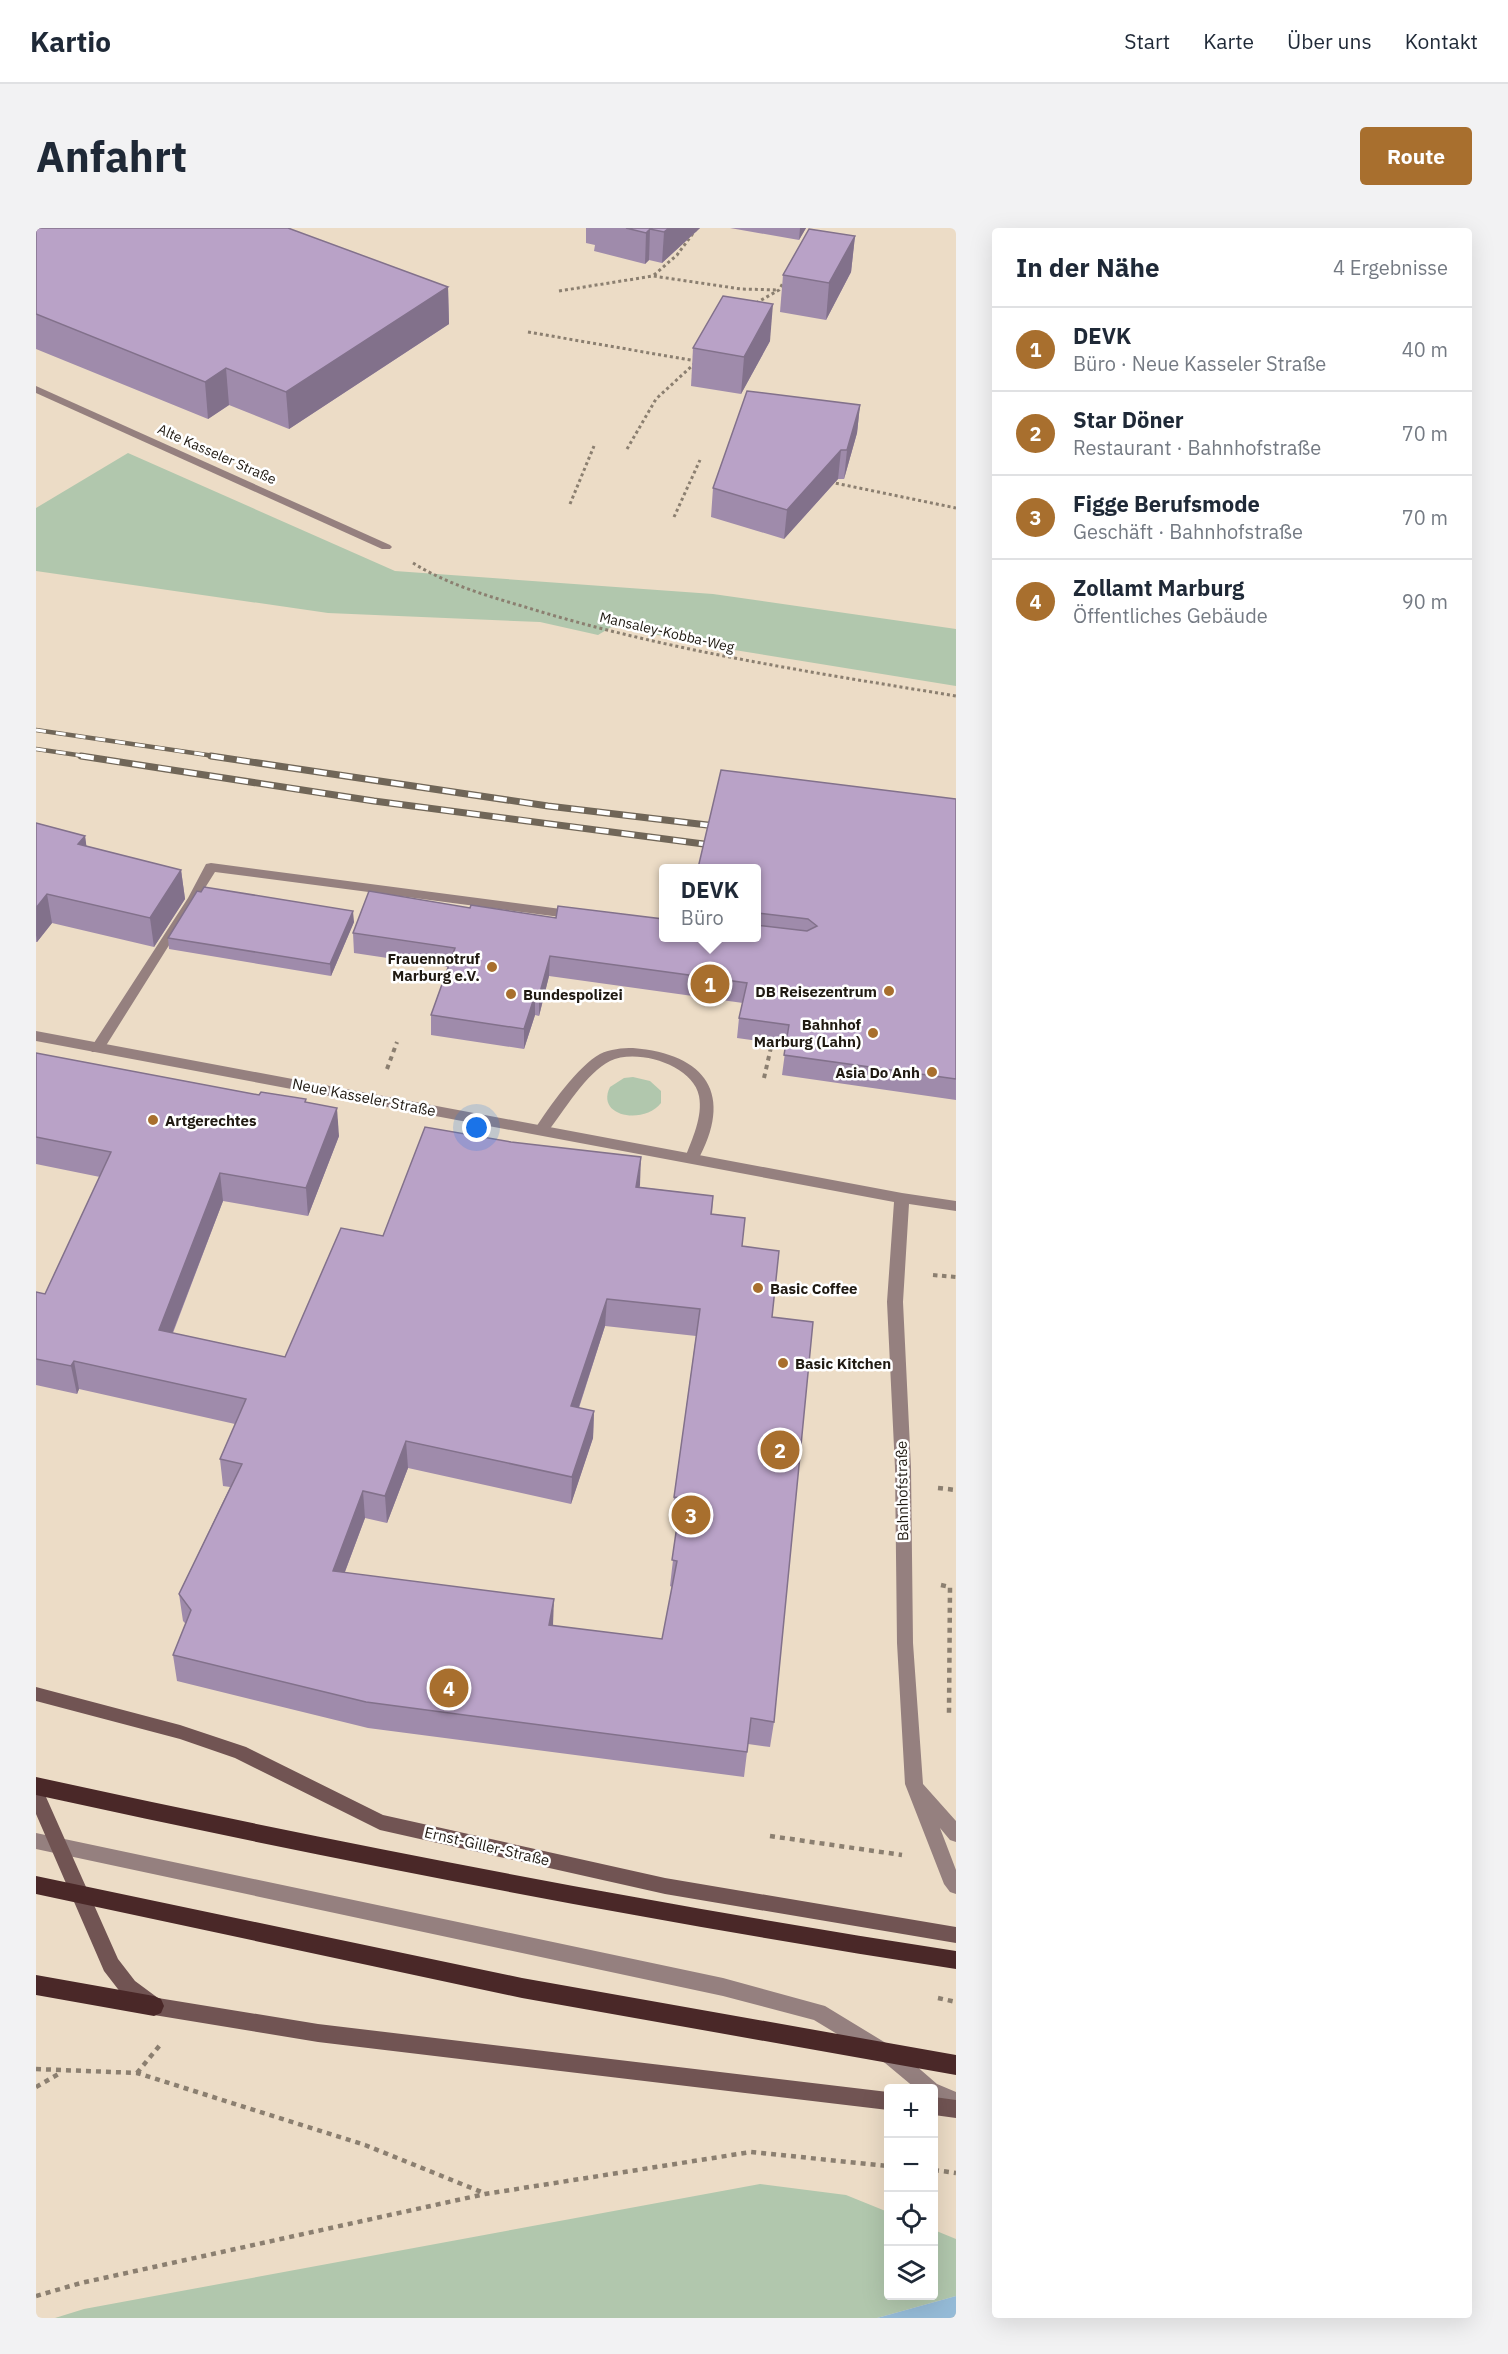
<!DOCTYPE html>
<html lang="de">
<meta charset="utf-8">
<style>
:root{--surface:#fff;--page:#f2f2f3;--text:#1f2937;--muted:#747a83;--line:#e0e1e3;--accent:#a86f2e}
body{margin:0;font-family:"IBM Plex Sans",sans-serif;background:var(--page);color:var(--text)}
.controls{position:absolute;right:18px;bottom:18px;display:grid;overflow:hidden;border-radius:6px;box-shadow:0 6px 24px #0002}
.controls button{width:54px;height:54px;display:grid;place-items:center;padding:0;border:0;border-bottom:2px solid var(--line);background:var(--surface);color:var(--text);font:30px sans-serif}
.you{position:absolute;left:441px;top:900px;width:21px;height:21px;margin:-15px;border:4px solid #fff;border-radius:50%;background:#1a73e8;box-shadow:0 0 0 9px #1a73e833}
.badge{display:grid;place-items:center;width:39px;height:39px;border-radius:50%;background:var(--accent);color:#fff;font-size:20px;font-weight:700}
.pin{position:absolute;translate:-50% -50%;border:3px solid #fff;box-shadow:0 2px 6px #0006}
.popup{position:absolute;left:623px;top:636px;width:102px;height:78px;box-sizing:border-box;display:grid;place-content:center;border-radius:6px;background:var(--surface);filter:drop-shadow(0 2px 4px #0005);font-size:20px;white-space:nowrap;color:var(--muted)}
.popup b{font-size:22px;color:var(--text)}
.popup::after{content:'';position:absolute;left:50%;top:100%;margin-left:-12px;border:12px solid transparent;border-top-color:var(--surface)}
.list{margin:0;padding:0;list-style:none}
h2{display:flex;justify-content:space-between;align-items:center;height:78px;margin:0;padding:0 24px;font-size:26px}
h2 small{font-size:20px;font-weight:400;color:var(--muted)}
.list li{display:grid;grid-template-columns:39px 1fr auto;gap:18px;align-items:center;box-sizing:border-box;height:84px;padding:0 24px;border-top:2px solid var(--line)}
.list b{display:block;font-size:22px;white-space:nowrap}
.list p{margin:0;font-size:20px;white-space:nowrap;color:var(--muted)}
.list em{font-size:20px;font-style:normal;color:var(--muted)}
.icon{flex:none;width:33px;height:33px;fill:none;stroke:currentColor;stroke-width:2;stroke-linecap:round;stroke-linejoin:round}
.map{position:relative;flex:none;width:920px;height:2090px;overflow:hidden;border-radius:6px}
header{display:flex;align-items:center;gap:36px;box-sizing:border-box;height:84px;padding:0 30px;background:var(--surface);border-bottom:2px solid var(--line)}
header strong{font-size:28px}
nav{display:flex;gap:33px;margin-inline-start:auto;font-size:21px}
.intro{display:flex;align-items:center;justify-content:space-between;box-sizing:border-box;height:144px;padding:0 36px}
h1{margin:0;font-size:42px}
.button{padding:15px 27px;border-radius:6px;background:var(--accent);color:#fff;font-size:21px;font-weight:700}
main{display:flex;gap:36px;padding:0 36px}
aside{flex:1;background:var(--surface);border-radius:6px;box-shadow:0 6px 24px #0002}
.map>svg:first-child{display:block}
.green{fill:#b1c7ad}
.water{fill:#95bbd7}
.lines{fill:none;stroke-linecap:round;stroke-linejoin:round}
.path-far2{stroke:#8b7f70;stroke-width:3;stroke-dasharray:3 3;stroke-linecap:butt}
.path-far1{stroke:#8b7f70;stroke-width:4;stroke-dasharray:4.5 4.5;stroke-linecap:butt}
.path{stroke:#8b7f70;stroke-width:4.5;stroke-dasharray:5 5;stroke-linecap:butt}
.service{fill:#95807f;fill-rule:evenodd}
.minor{fill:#95807f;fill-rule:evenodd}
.secondary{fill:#715453;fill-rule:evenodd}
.trunk{fill:#4a2828;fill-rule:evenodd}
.rail-far1-casing{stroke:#706658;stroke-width:4.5}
.rail-casing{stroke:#706658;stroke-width:7}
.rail-far1{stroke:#fff;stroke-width:3;stroke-dasharray:10;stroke-linecap:butt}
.rail{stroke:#fff;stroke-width:4.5;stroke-dasharray:13;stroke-linecap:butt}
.wall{fill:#9f8bab;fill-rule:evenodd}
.shaded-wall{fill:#82718b}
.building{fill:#b9a2c7;stroke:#82718b;stroke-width:1.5;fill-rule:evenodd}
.poi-dot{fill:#a86f2e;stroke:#fff;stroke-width:2}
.labels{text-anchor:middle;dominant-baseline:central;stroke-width:5;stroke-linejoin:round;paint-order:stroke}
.far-street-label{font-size:14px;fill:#201a12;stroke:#fff}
.poi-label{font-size:15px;font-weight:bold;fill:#201a12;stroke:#fff;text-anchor:end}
.street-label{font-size:15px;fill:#201a12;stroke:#fff}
</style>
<header>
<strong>Kartio</strong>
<nav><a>Start</a><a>Karte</a><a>Über uns</a><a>Kontakt</a></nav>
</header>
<div class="intro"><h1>Anfahrt</h1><a class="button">Route</a></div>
<main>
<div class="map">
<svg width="920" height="2090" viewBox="0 0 920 2090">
<rect width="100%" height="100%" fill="#ecdcc6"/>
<g class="green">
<path d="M 92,225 L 359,343 L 677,366 L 920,401 L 920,458 L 686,420 L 577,398 L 562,407 L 504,394 L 292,385 L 0,343 L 0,280 Z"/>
<path d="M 597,849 L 614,853 L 625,863 L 625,875 C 608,897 559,889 574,859 L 588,850 Z"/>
<path d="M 724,1956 L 810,1967 L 852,1984 L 852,2068 L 898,2068 L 898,2002 L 920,2011 L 920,2068 L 841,2090 L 19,2090 L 48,2081 Z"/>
</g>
<path class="water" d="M 920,2068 L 920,2090 L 841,2090 Z"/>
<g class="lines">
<g class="path-far2">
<path d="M 618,47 L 641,27 L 661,0"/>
<path d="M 523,63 L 617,48 L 705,61 L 742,62"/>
<path d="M 720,75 L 743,62 L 747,55"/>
<path d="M 492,104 L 660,133"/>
<path d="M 591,221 L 620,171 L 658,136"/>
<path d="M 794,254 L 920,280"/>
<path d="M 534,276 L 558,218"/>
<path d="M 638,289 L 664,232"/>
<path d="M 377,335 C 417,360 464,371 509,385 C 645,425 781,445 920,468"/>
</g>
<g class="path-far1">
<path d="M 351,841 L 361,814"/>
<path d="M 728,850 L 736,815"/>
<path d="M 897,1047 L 920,1049"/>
</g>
<g class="path">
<path d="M 902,1260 L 920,1262"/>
<path d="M 905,1357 L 914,1359 L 913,1485"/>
<path d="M 734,1608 L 866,1627"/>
<path d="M 902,1770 L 920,1774"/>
<path d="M 0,1841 L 101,1845 L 329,1917 L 448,1965"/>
<path d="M 101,1845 L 124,1817"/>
<path d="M 0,1859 L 26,1844"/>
<path d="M 898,1942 L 920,1945"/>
<path d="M 0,2068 L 45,2055 L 449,1966 L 715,1924 L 852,1938"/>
</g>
<g class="service">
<path d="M 175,635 L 540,683 L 547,687 L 540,691 L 179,644 L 66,824 L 56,824 L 54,821 L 56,818 L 152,670 L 170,636 Z"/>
<path d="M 597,820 C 670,826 699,866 661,934 L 651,934 L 649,930 C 656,911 667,889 663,868 C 657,837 601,820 574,833 C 551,844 527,884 511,905 L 506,906 L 499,901 C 512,880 543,837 564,826 C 574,821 586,820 597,820 Z"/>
<path d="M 0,1605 L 687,1750 L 789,1778 L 863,1823 L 901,1856 L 920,1864 L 920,1882 L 898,1875 L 898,1860 L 879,1860 L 849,1835 L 778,1792 L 687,1768 L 0,1621 Z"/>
</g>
<g class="minor">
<path d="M 0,158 L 354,317 L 356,319 L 354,321 L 346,321 L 0,165 Z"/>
<path d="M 0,803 L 866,965 L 920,973 L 920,983 L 873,976 L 867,1074 L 875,1240 L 877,1415 L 887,1556 L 920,1593 L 920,1614 L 914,1612 L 904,1600 L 920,1642 L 920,1666 L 914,1664 L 908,1656 L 869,1556 L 861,1415 L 859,1240 L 851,1074 L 858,974 L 0,813 Z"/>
</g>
<g class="secondary">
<path d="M 0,1459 L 144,1497 L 210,1519 L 347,1587 L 629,1650 L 920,1699 L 920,1715 L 629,1666 L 344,1602 L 199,1530 L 144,1511 L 0,1473 Z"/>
<path d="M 0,1558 L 6,1560 L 82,1731 L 99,1753 L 122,1770 L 282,1796 L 852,1864 L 852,1882 L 282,1814 L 118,1787 L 85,1765 L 68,1743 L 0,1586 Z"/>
<path d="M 898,1869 L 920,1872 L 920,1890 L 898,1887 Z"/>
</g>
<g class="trunk">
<path d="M 0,1549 C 305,1616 611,1675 920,1723 L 920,1741 C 611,1693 305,1634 0,1567 Z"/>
<path d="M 0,1648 L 486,1750 L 920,1827 L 920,1847 L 486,1770 L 0,1666 Z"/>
<path d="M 0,1747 L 118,1768 L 125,1771 L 128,1778 L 125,1785 L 118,1788 L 0,1767 Z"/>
</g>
<defs>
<g id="rail-far1">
<path d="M 0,502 L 185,529"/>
<path d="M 0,521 L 55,529"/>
</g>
<g id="rail">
<path d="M 45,528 L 338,573 L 683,618"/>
<path d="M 175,528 L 512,578 L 688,599"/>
</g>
</defs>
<use href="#rail-far1" class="rail-far1-casing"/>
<use href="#rail" class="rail-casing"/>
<use href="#rail-far1" class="rail-far1"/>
<use href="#rail" class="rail"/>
</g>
<g class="wall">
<path d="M 0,0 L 412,59 L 413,96 L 253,201 L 193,177 L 172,191 L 0,121 Z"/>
<path d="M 550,0 L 664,0 L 626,35 L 613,32 L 609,36 L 558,23 L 559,17 L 550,15 Z"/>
<path d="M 694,0 L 770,0 L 763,12 Z"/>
<path d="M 819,8 L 815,44 L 790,92 L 744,84 L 747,47 Z"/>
<path d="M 734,113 L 705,166 L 655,158 L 657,120 Z"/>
<path d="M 824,177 L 821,205 L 808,251 L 802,251 L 748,311 L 675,289 L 677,260 Z"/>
<path d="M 920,571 L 920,872 L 746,847 L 750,817 L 701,810 L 703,790 L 707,775 L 513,748 L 503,788 L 499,787 L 488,821 L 395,807 L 395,787 L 412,739 L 318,725 L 317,705 L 434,680 L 520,690 L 720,710 L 720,640 Z"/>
<path d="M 0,595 L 49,608 L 50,618 L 145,642 L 149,671 L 118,719 L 16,695 L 1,714 L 0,714 Z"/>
<path d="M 318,694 L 295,748 L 133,721 L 132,710 Z"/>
<path d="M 0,825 L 223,867 L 270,871 L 270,875 L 303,908 L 272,988 L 187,973 L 137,1105 L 249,1129 L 347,1008 L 603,959 L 677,968 L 676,987 L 706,1018 L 736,1089 L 738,1494 L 734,1519 L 712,1516 L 708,1549 L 332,1500 L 141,1453 L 137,1427 L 150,1396 L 147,1393 L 143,1366 L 194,1259 L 187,1258 L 184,1231 L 199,1196 L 43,1161 L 41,1166 L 0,1157 L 0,1064 L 9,1066 L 64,949 L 0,936 ZM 569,1098 L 660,1108 L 638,1269 L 636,1296 L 641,1297 L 634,1358 L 636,1359 L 626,1411 L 517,1398 L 309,1344 L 329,1290 L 351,1295 L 372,1240 L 535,1276 L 557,1210 L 558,1183 L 543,1180 Z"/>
</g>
<g class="shaded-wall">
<path d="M 633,0 L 664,0 L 626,35 L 628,4 Z"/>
<path d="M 764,0 L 770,0 L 763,12 Z"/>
<path d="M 614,1 L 613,32 L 609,36 L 610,5 Z"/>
<path d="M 819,8 L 815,44 L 790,92 L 793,55 Z"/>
<path d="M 412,59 L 413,96 L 253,201 L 250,164 Z"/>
<path d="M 737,76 L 734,113 L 705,166 L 708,129 Z"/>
<path d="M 190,140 L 193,177 L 172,191 L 169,154 Z"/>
<path d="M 824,177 L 821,205 L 808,251 L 811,222 Z"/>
<path d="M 805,222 L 802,251 L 748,311 L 751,282 Z"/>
<path d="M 49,608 L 53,636 L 42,616 Z"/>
<path d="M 145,642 L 149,671 L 118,719 L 114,690 Z"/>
<path d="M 11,666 L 16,695 L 1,714 L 0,707 L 0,680 Z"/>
<path d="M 317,683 L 318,694 L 295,748 L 294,736 Z"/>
<path d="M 514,728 L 513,748 L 503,788 L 503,768 Z"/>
<path d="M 499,767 L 499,787 L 488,821 L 488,801 Z"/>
<path d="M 301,880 L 303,908 L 272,988 L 270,960 Z"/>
<path d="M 605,929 L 604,957 L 599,987 L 600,959 Z"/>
<path d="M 184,945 L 187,973 L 127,1129 L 123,1102 Z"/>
<path d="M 571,1071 L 569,1098 L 534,1206 L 535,1178 Z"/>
<path d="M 38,1133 L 43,1161 L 41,1166 L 35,1138 Z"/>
<path d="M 558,1183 L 557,1210 L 535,1276 L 536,1249 Z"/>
<path d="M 370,1213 L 372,1240 L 351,1295 L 349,1268 Z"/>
<path d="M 327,1263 L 329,1290 L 299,1370 L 297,1343 Z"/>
<path d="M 518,1371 L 517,1397 L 512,1423 L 513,1397 Z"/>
</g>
<g class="building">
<path d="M 0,0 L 252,0 L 412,59 L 250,164 L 190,140 L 169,154 L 0,86 Z"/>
<path d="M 590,0 L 633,0 L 628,4 L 614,1 L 610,5 Z"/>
<path d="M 773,1 L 819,8 L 793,55 L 747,47 Z"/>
<path d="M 687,68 L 737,76 L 708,129 L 657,120 Z"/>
<path d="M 711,163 L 824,177 L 811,222 L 805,222 L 751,282 L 677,260 Z"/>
<path d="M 685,542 L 920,571 L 920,851 L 748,827 L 753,797 L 703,790 L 711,755 L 514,728 L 503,768 L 499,767 L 488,801 L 395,787 L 419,720 L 317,705 L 333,663 L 434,680 L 435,677 L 520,690 L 522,678 L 627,691 L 627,710 L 720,710 L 720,697 L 771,703 L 781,698 L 772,691 L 722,685 L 720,687 L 720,640 L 662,640 Z"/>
<path d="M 0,595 L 49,608 L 42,616 L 145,642 L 114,690 L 11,666 L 0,680 Z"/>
<path d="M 168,659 L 317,683 L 294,736 L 132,710 L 161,663 L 165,664 Z"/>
<path d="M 0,825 L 223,867 L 225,864 L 270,871 L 269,874 L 301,880 L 270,960 L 184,945 L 123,1102 L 249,1129 L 305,1000 L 347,1008 L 389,899 L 475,914 L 605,929 L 600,959 L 677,968 L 675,986 L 709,990 L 706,1018 L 743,1023 L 736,1089 L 777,1094 L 738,1494 L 715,1490 L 711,1524 L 330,1474 L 137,1427 L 155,1382 L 143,1366 L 206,1236 L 184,1231 L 210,1171 L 38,1133 L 35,1138 L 0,1131 L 0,1064 L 9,1066 L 75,924 L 0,909 ZM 571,1071 L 664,1081 L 638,1269 L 645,1270 L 636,1332 L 641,1333 L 626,1411 L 513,1397 L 518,1371 L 297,1343 L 327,1263 L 349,1268 L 370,1213 L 536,1249 L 558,1183 L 535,1178 Z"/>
</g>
<g class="poi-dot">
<circle cx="456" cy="739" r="6"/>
<circle cx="853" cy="763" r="6"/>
<circle cx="475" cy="766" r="6"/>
<circle cx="837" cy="805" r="6"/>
<circle cx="896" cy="844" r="6"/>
<circle cx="117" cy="892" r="6"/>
<circle cx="722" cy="1060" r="6"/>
<circle cx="747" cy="1135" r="6"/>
</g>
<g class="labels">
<g class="far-street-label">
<text transform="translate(181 226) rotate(24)">Alte Kasseler Straße</text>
<text transform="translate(631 404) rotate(13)">Mansaley-Kobba-Weg</text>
</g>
<g class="poi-label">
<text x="444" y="730">Frauennotruf<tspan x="444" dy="17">Marburg e.V.</tspan></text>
<text x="841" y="763">DB Reisezentrum</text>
<text x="487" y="766" text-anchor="start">Bundespolizei</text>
<text x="825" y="796">Bahnhof<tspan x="825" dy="17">Marburg (Lahn)</tspan></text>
<text x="884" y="844">Asia Do Anh</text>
<text x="129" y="892" text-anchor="start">Artgerechtes</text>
<text x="734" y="1060" text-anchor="start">Basic Coffee</text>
<text x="759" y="1135" text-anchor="start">Basic Kitchen</text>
</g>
<g class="street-label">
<text transform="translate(328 869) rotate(11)">Neue Kasseler Straße</text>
<text transform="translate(866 1263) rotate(-91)">Bahnhofstraße</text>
<text transform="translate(451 1618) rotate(13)">Ernst-Giller-Straße</text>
</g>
</g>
</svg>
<div class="controls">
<button>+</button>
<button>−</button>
<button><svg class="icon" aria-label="locate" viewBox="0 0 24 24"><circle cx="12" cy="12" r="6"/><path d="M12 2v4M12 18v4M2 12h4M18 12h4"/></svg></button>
<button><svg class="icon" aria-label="layers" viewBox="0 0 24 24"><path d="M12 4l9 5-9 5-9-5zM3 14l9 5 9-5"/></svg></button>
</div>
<div class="you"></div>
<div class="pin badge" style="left:674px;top:756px">1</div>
<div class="popup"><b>DEVK</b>Büro</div>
<div class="pin badge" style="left:744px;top:1222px">2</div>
<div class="pin badge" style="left:655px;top:1287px">3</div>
<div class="pin badge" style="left:413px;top:1460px">4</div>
</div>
<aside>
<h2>In der Nähe<small>4 Ergebnisse</small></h2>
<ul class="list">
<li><span class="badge">1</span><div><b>DEVK</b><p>Büro · Neue Kasseler Straße</p></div><em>40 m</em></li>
<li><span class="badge">2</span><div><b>Star Döner</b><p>Restaurant · Bahnhofstraße</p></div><em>70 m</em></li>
<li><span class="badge">3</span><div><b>Figge Berufsmode</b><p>Geschäft · Bahnhofstraße</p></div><em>70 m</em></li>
<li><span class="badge">4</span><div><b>Zollamt Marburg</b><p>Öffentliches Gebäude</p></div><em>90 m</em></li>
</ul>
</aside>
</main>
